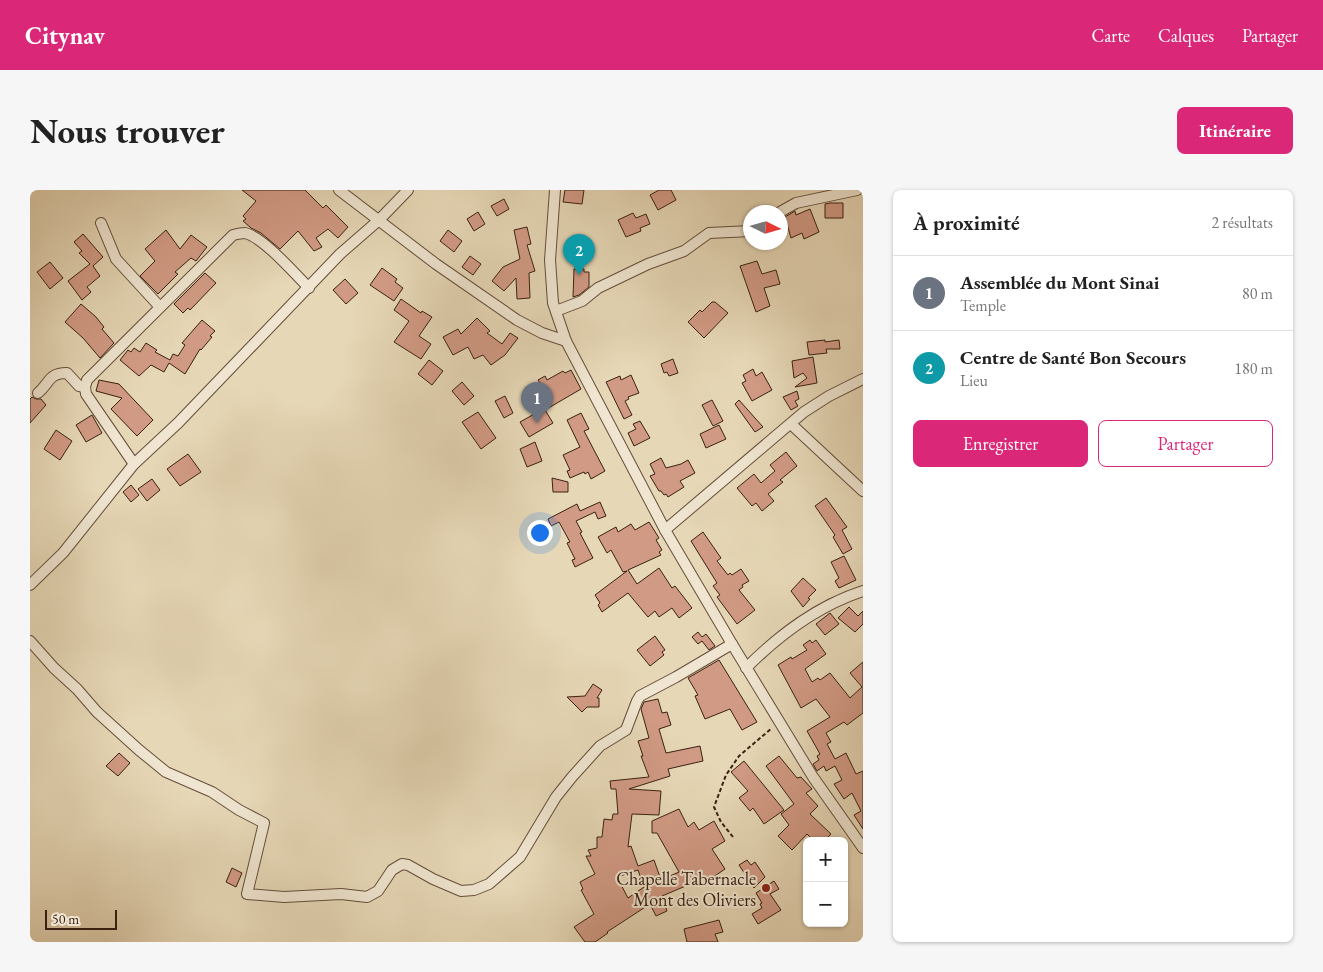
<!DOCTYPE html>
<html lang="fr">
<meta charset="utf-8">
<style>
:root{--surface:#fff;--page:#f6f6f6;--text:#222;--muted:#767676;--line:#e0e0e0;--accent:#db2777}
body{margin:0;font-family:"EB Garamond",serif;background:var(--page);color:var(--text)}
.controls{position:absolute;right:15px;bottom:15px;display:grid;overflow:hidden;border-radius:8px;box-shadow:0 1px 4px #0004}
.controls button{width:45px;height:45px;display:grid;place-items:center;padding:0;border:0;border-bottom:1px solid var(--line);background:var(--surface);color:var(--text);font:25px sans-serif}
.compass{position:absolute;left:713px;top:15px;width:45px;height:45px;border-radius:50%;background:var(--surface);box-shadow:0 1px 4px #0004;rotate:95deg}
.scale{position:absolute;left:15px;bottom:12px;width:72px;box-sizing:border-box;padding-left:5px;border:2px solid #3a2112;border-top:0;font-size:14px;line-height:18px;white-space:nowrap;color:#3a2112;-webkit-text-stroke:4px #efe5d0;paint-order:stroke}
.you{position:absolute;left:509px;top:342px;width:18px;height:18px;margin:-12px;border:4px solid #fff;border-radius:50%;background:#1a73e8;box-shadow:0 0 0 8px #1a73e833}
.badge{display:grid;place-items:center;width:32px;height:32px;border-radius:50%;background:var(--accent);color:#fff;font-size:16px;font-weight:700}
.pin{position:absolute;translate:-50% -41px;filter:drop-shadow(0 1px 2px #0008)}
.pin::after{content:'';position:absolute;top:26px;width:18px;height:15px;background:inherit;clip-path:polygon(0 0,100% 0,50% 100%)}
.list{margin:0;padding:0;list-style:none}
h2{display:flex;justify-content:space-between;align-items:center;height:65px;margin:0;padding:0 20px;font-size:21px}
h2 small{font-size:16px;font-weight:400;color:var(--muted)}
.list li{display:grid;grid-template-columns:32px 1fr auto;gap:15px;align-items:center;box-sizing:border-box;height:75px;padding:0 20px;border-top:1px solid var(--line)}
.list b{display:block;font-size:19px;white-space:nowrap}
.list p{margin:0;font-size:16px;white-space:nowrap;color:var(--muted)}
.list em{font-size:16px;font-style:normal;color:var(--muted)}
.actions{display:flex;gap:10px;padding:15px 20px}
.actions a{flex:1;padding:11px 0;border:1px solid var(--accent);border-radius:8px;text-align:center;font-size:18px;color:var(--accent)}
.actions .main{background:var(--accent);color:#fff}
.map{position:relative;flex:none;width:833px;height:752px;overflow:hidden;border-radius:8px}
header{display:flex;align-items:center;gap:30px;box-sizing:border-box;height:70px;padding:0 25px;background:var(--accent);color:#fff}
header strong{font-size:24px}
nav{display:flex;gap:28px;margin-inline-start:auto;font-size:18px}
.intro{display:flex;align-items:center;justify-content:space-between;box-sizing:border-box;height:120px;padding:0 30px}
h1{margin:0;font-size:35px}
.button{padding:12px 22px;border-radius:8px;background:var(--accent);color:#fff;font-size:18px;font-weight:700}
main{display:flex;gap:30px;padding:0 30px}
aside{flex:1;background:var(--surface);border-radius:8px;box-shadow:0 1px 4px #0004}
.map>svg:first-child{display:block}
.building{fill:#d19a84;stroke:#3a2112;fill-rule:evenodd}
.lines{fill:none;stroke-linecap:round;stroke-linejoin:round}
.minor-casing{stroke:#654e3b;stroke-width:12}
.path{stroke:#3a2112;stroke-width:2;stroke-dasharray:4 2.5;stroke-linecap:butt}
.minor{stroke:#efe5d0;stroke-width:10}
.poi-dot{fill:#8f2418;stroke:#efe5d0;stroke-width:2}
.labels{text-anchor:middle;dominant-baseline:central;stroke-width:4;stroke-linejoin:round;paint-order:stroke}
.poi-label{font-size:18px;fill:#3a2112;stroke:#efe5d0;text-anchor:end}
</style>
<header>
<strong>Citynav</strong>
<nav><a>Carte</a><a>Calques</a><a>Partager</a></nav>
</header>
<div class="intro"><h1>Nous trouver</h1><a class="button">Itinéraire</a></div>
<main>
<div class="map">
<svg width="833" height="752" viewBox="0 0 833 752">
<rect width="100%" height="100%" fill="#e6d7b6"/>
<filter id="stains"><feTurbulence type="fractalNoise" baseFrequency=".004" numOctaves="4"/><feColorMatrix values="0 0 0 0 .2 0 0 0 0 .09 0 0 0 0 .02 0 0 0 .5 -.17"/></filter>
<radialGradient id="worn" r=".72"><stop offset=".6" stop-color="#630" stop-opacity="0"/><stop offset="1" stop-color="#630" stop-opacity=".3"/></radialGradient>
<g class="building">
<path d="M 212,0 L 275,0 L 293,18 L 296,15 L 318,37 L 308,48 L 298,39 L 286,48 L 292,57 L 284,61 L 268,41 L 250,59 L 231,43 L 221,38 L 213,31 L 216,29 L 213,26 L 226,11 Z"/>
<path d="M 535,0 L 554,0 L 552,14 L 533,12 Z"/>
<path d="M 629,0 L 641,0 L 646,10 L 628,20 L 620,5 Z"/>
<path d="M 474,9 L 479,19 L 467,26 L 461,16 Z"/>
<path d="M 800,13 L 813,13 L 813,28 L 795,28 L 795,14 Z"/>
<path d="M 780,19 L 789,42 L 774,49 L 772,43 L 761,48 L 755,27 L 765,21 L 766,25 Z"/>
<path d="M 448,22 L 455,34 L 444,41 L 437,29 Z"/>
<path d="M 603,23 L 606,28 L 616,24 L 620,34 L 610,38 L 611,41 L 596,47 L 588,30 Z"/>
<path d="M 497,37 L 501,54 L 497,55 L 505,81 L 499,83 L 500,108 L 487,109 L 486,88 L 474,101 L 462,91 L 473,77 L 490,69 L 484,40 Z"/>
<path d="M 136,40 L 150,59 L 161,45 L 177,57 L 166,71 L 161,68 L 145,82 L 148,84 L 128,104 L 110,86 L 125,71 L 115,59 Z"/>
<path d="M 418,40 L 432,51 L 424,62 L 410,51 Z"/>
<path d="M 53,44 L 73,67 L 63,76 L 70,86 L 57,97 L 61,102 L 52,110 L 38,91 L 60,74 L 49,63 L 52,61 L 44,52 Z"/>
<path d="M 440,66 L 451,74 L 443,85 L 432,77 Z"/>
<path d="M 727,71 L 732,84 L 746,80 L 750,94 L 734,98 L 740,116 L 726,122 L 710,76 Z"/>
<path d="M 20,72 L 33,88 L 20,99 L 7,82 Z"/>
<path d="M 352,78 L 367,89 L 365,92 L 373,98 L 364,111 L 340,95 Z"/>
<path d="M 544,79 L 554,79 L 554,82 L 559,82 L 559,97 L 549,105 L 543,107 Z"/>
<path d="M 175,83 L 186,93 L 160,120 L 158,118 L 153,123 L 144,114 Z"/>
<path d="M 315,89 L 328,103 L 316,114 L 303,100 Z"/>
<path d="M 371,109 L 391,123 L 392,121 L 402,127 L 389,146 L 401,154 L 391,169 L 364,152 L 379,131 L 364,120 Z"/>
<path d="M 682,112 L 685,112 L 698,123 L 674,148 L 658,132 L 670,120 L 672,122 Z"/>
<path d="M 51,114 L 66,127 L 74,137 L 72,139 L 84,153 L 70,168 L 53,148 L 35,132 Z"/>
<path d="M 447,128 L 460,141 L 457,143 L 472,154 L 480,143 L 488,148 L 475,165 L 461,175 L 453,165 L 444,169 L 438,157 L 423,165 L 413,147 L 428,139 L 431,144 Z"/>
<path d="M 172,130 L 185,141 L 180,146 L 182,147 L 171,160 L 170,159 L 155,184 L 139,173 L 134,182 L 121,175 L 109,186 L 90,170 L 98,160 L 101,162 L 104,158 L 110,162 L 116,153 L 127,160 L 125,162 L 140,170 L 143,164 L 148,166 L 155,155 L 152,153 Z"/>
<path d="M 795,150 L 795,152 L 809,150 L 810,159 L 796,159 L 797,163 L 779,165 L 777,152 Z"/>
<path d="M 783,167 L 787,193 L 765,197 L 777,188 L 773,183 L 764,188 L 762,171 Z"/>
<path d="M 643,169 L 648,183 L 639,186 L 637,182 L 634,183 L 631,174 Z"/>
<path d="M 399,170 L 413,181 L 402,195 L 388,184 Z"/>
<path d="M 723,179 L 726,186 L 732,182 L 742,200 L 722,211 L 712,193 L 716,191 L 713,185 Z"/>
<path d="M 541,180 L 551,199 L 515,220 L 523,233 L 499,247 L 490,232 L 508,222 L 496,201 L 510,193 L 508,190 L 515,186 L 517,190 L 533,181 L 535,183 Z"/>
<path d="M 601,185 L 609,203 L 598,207 L 599,209 L 595,211 L 602,225 L 594,229 L 576,192 L 590,186 L 591,190 Z"/>
<path d="M 69,190 L 89,194 L 123,230 L 107,246 L 81,219 L 92,208 L 66,201 Z"/>
<path d="M 432,192 L 444,206 L 434,215 L 422,201 Z"/>
<path d="M 767,201 L 769,209 L 765,211 L 768,216 L 761,220 L 753,207 Z"/>
<path d="M 475,206 L 483,223 L 474,228 L 465,211 Z"/>
<path d="M 2,207 L 6,209 L 11,209 L 16,215 L 0,233 L 0,209 Z"/>
<path d="M 682,210 L 693,231 L 683,236 L 672,215 Z"/>
<path d="M 709,210 L 733,237 L 725,242 L 705,214 Z"/>
<path d="M 448,222 L 466,248 L 451,259 L 432,232 Z"/>
<path d="M 551,223 L 559,239 L 554,241 L 575,281 L 561,289 L 558,282 L 555,284 L 554,282 L 540,288 L 537,281 L 540,280 L 533,265 L 550,257 L 537,230 Z"/>
<path d="M 62,225 L 72,243 L 56,252 L 46,235 Z"/>
<path d="M 610,231 L 620,248 L 604,256 L 598,243 L 606,239 L 603,234 Z"/>
<path d="M 689,235 L 696,249 L 676,258 L 670,244 Z"/>
<path d="M 26,240 L 42,251 L 30,270 L 14,259 Z"/>
<path d="M 505,252 L 512,271 L 497,277 L 490,259 Z"/>
<path d="M 756,262 L 767,276 L 750,290 L 753,292 L 738,304 L 744,311 L 732,321 L 726,313 L 722,316 L 707,298 L 724,284 L 731,293 L 745,281 L 740,275 Z"/>
<path d="M 158,264 L 171,282 L 150,296 L 137,279 Z"/>
<path d="M 631,268 L 636,278 L 651,274 L 658,270 L 665,283 L 650,291 L 654,297 L 638,307 L 636,304 L 634,305 L 631,301 L 629,301 L 620,286 L 625,284 L 620,274 Z"/>
<path d="M 522,288 L 538,292 L 538,302 L 523,302 Z"/>
<path d="M 122,289 L 130,300 L 117,311 L 108,299 Z"/>
<path d="M 101,295 L 109,305 L 101,312 L 93,302 Z"/>
<path d="M 796,308 L 817,337 L 812,340 L 822,359 L 813,364 L 803,347 L 805,345 L 785,316 Z"/>
<path d="M 570,312 L 576,326 L 568,329 L 565,322 L 546,331 L 552,342 L 550,343 L 563,368 L 545,377 L 542,370 L 545,369 L 537,353 L 540,352 L 529,332 L 521,336 L 518,329 L 547,314 L 550,321 Z"/>
<path d="M 619,332 L 629,348 L 626,350 L 632,360 L 629,362 L 631,365 L 598,380 L 607,394 L 629,378 L 642,398 L 645,396 L 662,418 L 649,428 L 642,418 L 629,427 L 625,421 L 618,427 L 598,403 L 572,422 L 568,415 L 570,413 L 565,405 L 597,381 L 593,382 L 581,360 L 577,363 L 568,347 L 586,337 L 588,342 L 601,334 L 605,340 Z"/>
<path d="M 673,342 L 691,368 L 687,371 L 698,385 L 700,383 L 702,385 L 711,379 L 719,391 L 712,395 L 713,397 L 709,400 L 725,420 L 707,434 L 687,407 L 690,405 L 683,396 L 687,393 L 661,351 Z"/>
<path d="M 814,366 L 826,390 L 809,398 L 805,391 L 809,388 L 801,372 Z"/>
<path d="M 773,388 L 786,400 L 778,408 L 780,409 L 773,417 L 761,401 Z"/>
<path d="M 819,417 L 828,426 L 833,421 L 833,434 L 825,442 L 808,428 Z"/>
<path d="M 800,423 L 809,434 L 795,445 L 786,434 Z"/>
<path d="M 668,442 L 672,447 L 676,444 L 685,456 L 679,460 L 672,451 L 668,454 L 662,447 Z"/>
<path d="M 625,446 L 635,460 L 632,462 L 634,465 L 620,476 L 607,460 Z"/>
<path d="M 780,450 L 782,453 L 786,450 L 796,464 L 775,479 L 782,492 L 788,488 L 790,490 L 800,483 L 820,508 L 832,497 L 820,483 L 833,472 L 833,523 L 817,535 L 814,532 L 796,543 L 801,552 L 797,554 L 805,569 L 816,563 L 826,584 L 833,581 L 833,639 L 824,625 L 831,621 L 822,603 L 814,609 L 804,594 L 812,590 L 805,576 L 796,581 L 794,576 L 787,581 L 783,574 L 789,570 L 787,566 L 790,564 L 777,541 L 800,527 L 786,509 L 771,518 L 748,475 L 761,467 L 762,469 L 777,460 L 773,455 Z"/>
<path d="M 689,470 L 727,532 L 712,540 L 700,519 L 675,529 L 665,506 L 668,505 L 658,488 Z"/>
<path d="M 563,494 L 572,500 L 567,508 L 569,508 L 569,517 L 557,517 L 552,522 L 537,507 L 555,506 Z"/>
<path d="M 628,509 L 632,523 L 637,522 L 641,535 L 629,539 L 636,563 L 670,556 L 673,571 L 638,579 L 640,586 L 599,599 L 631,601 L 629,625 L 602,624 L 598,657 L 601,656 L 608,676 L 624,670 L 631,690 L 649,682 L 627,643 L 622,643 L 622,631 L 649,619 L 658,637 L 664,632 L 669,640 L 684,631 L 695,651 L 682,659 L 695,679 L 679,690 L 677,687 L 632,706 L 637,721 L 626,726 L 620,714 L 577,742 L 578,743 L 565,752 L 555,752 L 544,737 L 564,724 L 551,700 L 553,699 L 550,692 L 565,684 L 556,666 L 561,666 L 558,660 L 567,658 L 567,647 L 572,647 L 574,629 L 582,630 L 583,624 L 588,624 L 586,599 L 581,599 L 580,591 L 619,587 L 611,566 L 613,566 L 608,551 L 619,548 L 611,519 L 614,512 ZM 608,680 L 614,697 L 598,708 L 587,687 Z"/>
<path d="M 89,563 L 100,573 L 88,586 L 76,576 Z"/>
<path d="M 749,566 L 767,588 L 771,587 L 782,599 L 776,603 L 788,616 L 780,624 L 801,644 L 794,651 L 784,651 L 777,644 L 762,660 L 748,646 L 759,635 L 751,624 L 764,614 L 736,576 Z"/>
<path d="M 714,571 L 754,620 L 734,634 L 723,618 L 720,621 L 709,608 L 718,601 L 701,582 Z"/>
<path d="M 717,670 L 721,675 L 725,672 L 735,687 L 724,698 L 709,675 Z"/>
<path d="M 202,678 L 212,683 L 206,697 L 196,692 Z"/>
<path d="M 744,691 L 749,699 L 740,704 L 751,720 L 728,734 L 722,724 L 732,718 L 730,714 L 732,713 L 726,703 Z"/>
<path d="M 689,730 L 693,742 L 685,744 L 688,752 L 657,752 L 654,739 Z"/>
</g>
<g class="lines">
<defs>
<g id="minor">
<path d="M 309,0 L 406,74 L 487,130 L 512,143 L 536,151"/>
<path d="M 525,0 L 520,70 L 523,113 L 536,151 L 635,340 L 702,454 L 783,587 L 833,658"/>
<path d="M 750,22 L 766,13 L 827,0"/>
<path d="M 71,33 L 86,69 L 130,117"/>
<path d="M 526,121 L 552,111 L 568,98 L 618,74 L 654,61 L 679,43 L 721,41"/>
<path d="M 8,203 C 20,193 18,183 37,183 L 49,196 L 55,197"/>
<path d="M 761,234 L 833,301"/>
<path d="M 104,274 L 56,204 L 55,197 L 57,190 L 203,45 C 207,44 211,43 215,43 C 233,47 265,84 279,98"/>
<path d="M 635,340 L 774,222 L 799,206 L 833,189"/>
<path d="M 0,395 L 33,363 L 104,274 L 148,233 L 310,64 L 349,30 L 378,0"/>
<path d="M 0,451 L 24,478 L 47,499 L 67,522 L 109,560 L 136,582 L 182,602 L 209,620 L 234,633 L 217,704 L 254,707 L 311,704 L 337,707 L 348,701 L 362,680 L 372,674 L 378,675 L 403,689 L 431,701 L 444,700 L 459,694 L 490,667 L 526,607 L 542,587 L 570,556 L 596,540 L 607,511 L 610,506 L 646,487 L 702,454"/>
<path d="M 716,478 C 750,444 787,416 833,401"/>
</g>
</defs>
<use href="#minor" class="minor-casing"/>
<path class="path" d="M 703,647 L 691,632 L 684,617 L 696,585 L 709,566 L 742,538"/>
<use href="#minor" class="minor"/>
</g>
<circle class="poi-dot" cx="736" cy="698" r="5"/>
<g class="labels">
<g class="poi-label">
<text x="726" y="688">Chapelle Tabernacle<tspan x="726" dy="21">Mont des Oliviers</tspan></text>
</g>
</g>
<rect width="100%" height="100%" filter="url(#stains)"/>
<rect width="100%" height="100%" fill="url(#worn)"/>
</svg>
<div class="controls">
<button>+</button>
<button>−</button>
</div>
<svg class="compass" viewBox="-18 -18 36 36"><path d="M0-13l5 13h-10z" fill="#e53935"/><path d="M0 13l5-13h-10z" fill="#767676"/></svg>
<div class="scale">50 m</div>
<div class="you"></div>
<div class="pin badge" style="left:507px;top:233px;background:#6b7280">1</div>
<div class="pin badge" style="left:549px;top:85px;background:#0f9aa8">2</div>
</div>
<aside>
<h2>À proximité<small>2 résultats</small></h2>
<ul class="list">
<li><span class="badge" style="background:#6b7280">1</span><div><b>Assemblée du Mont Sinai</b><p>Temple</p></div><em>80 m</em></li>
<li><span class="badge" style="background:#0f9aa8">2</span><div><b>Centre de Santé Bon Secours</b><p>Lieu</p></div><em>180 m</em></li>
</ul>
<div class="actions"><a class="main">Enregistrer</a><a>Partager</a></div>
</aside>
</main>
